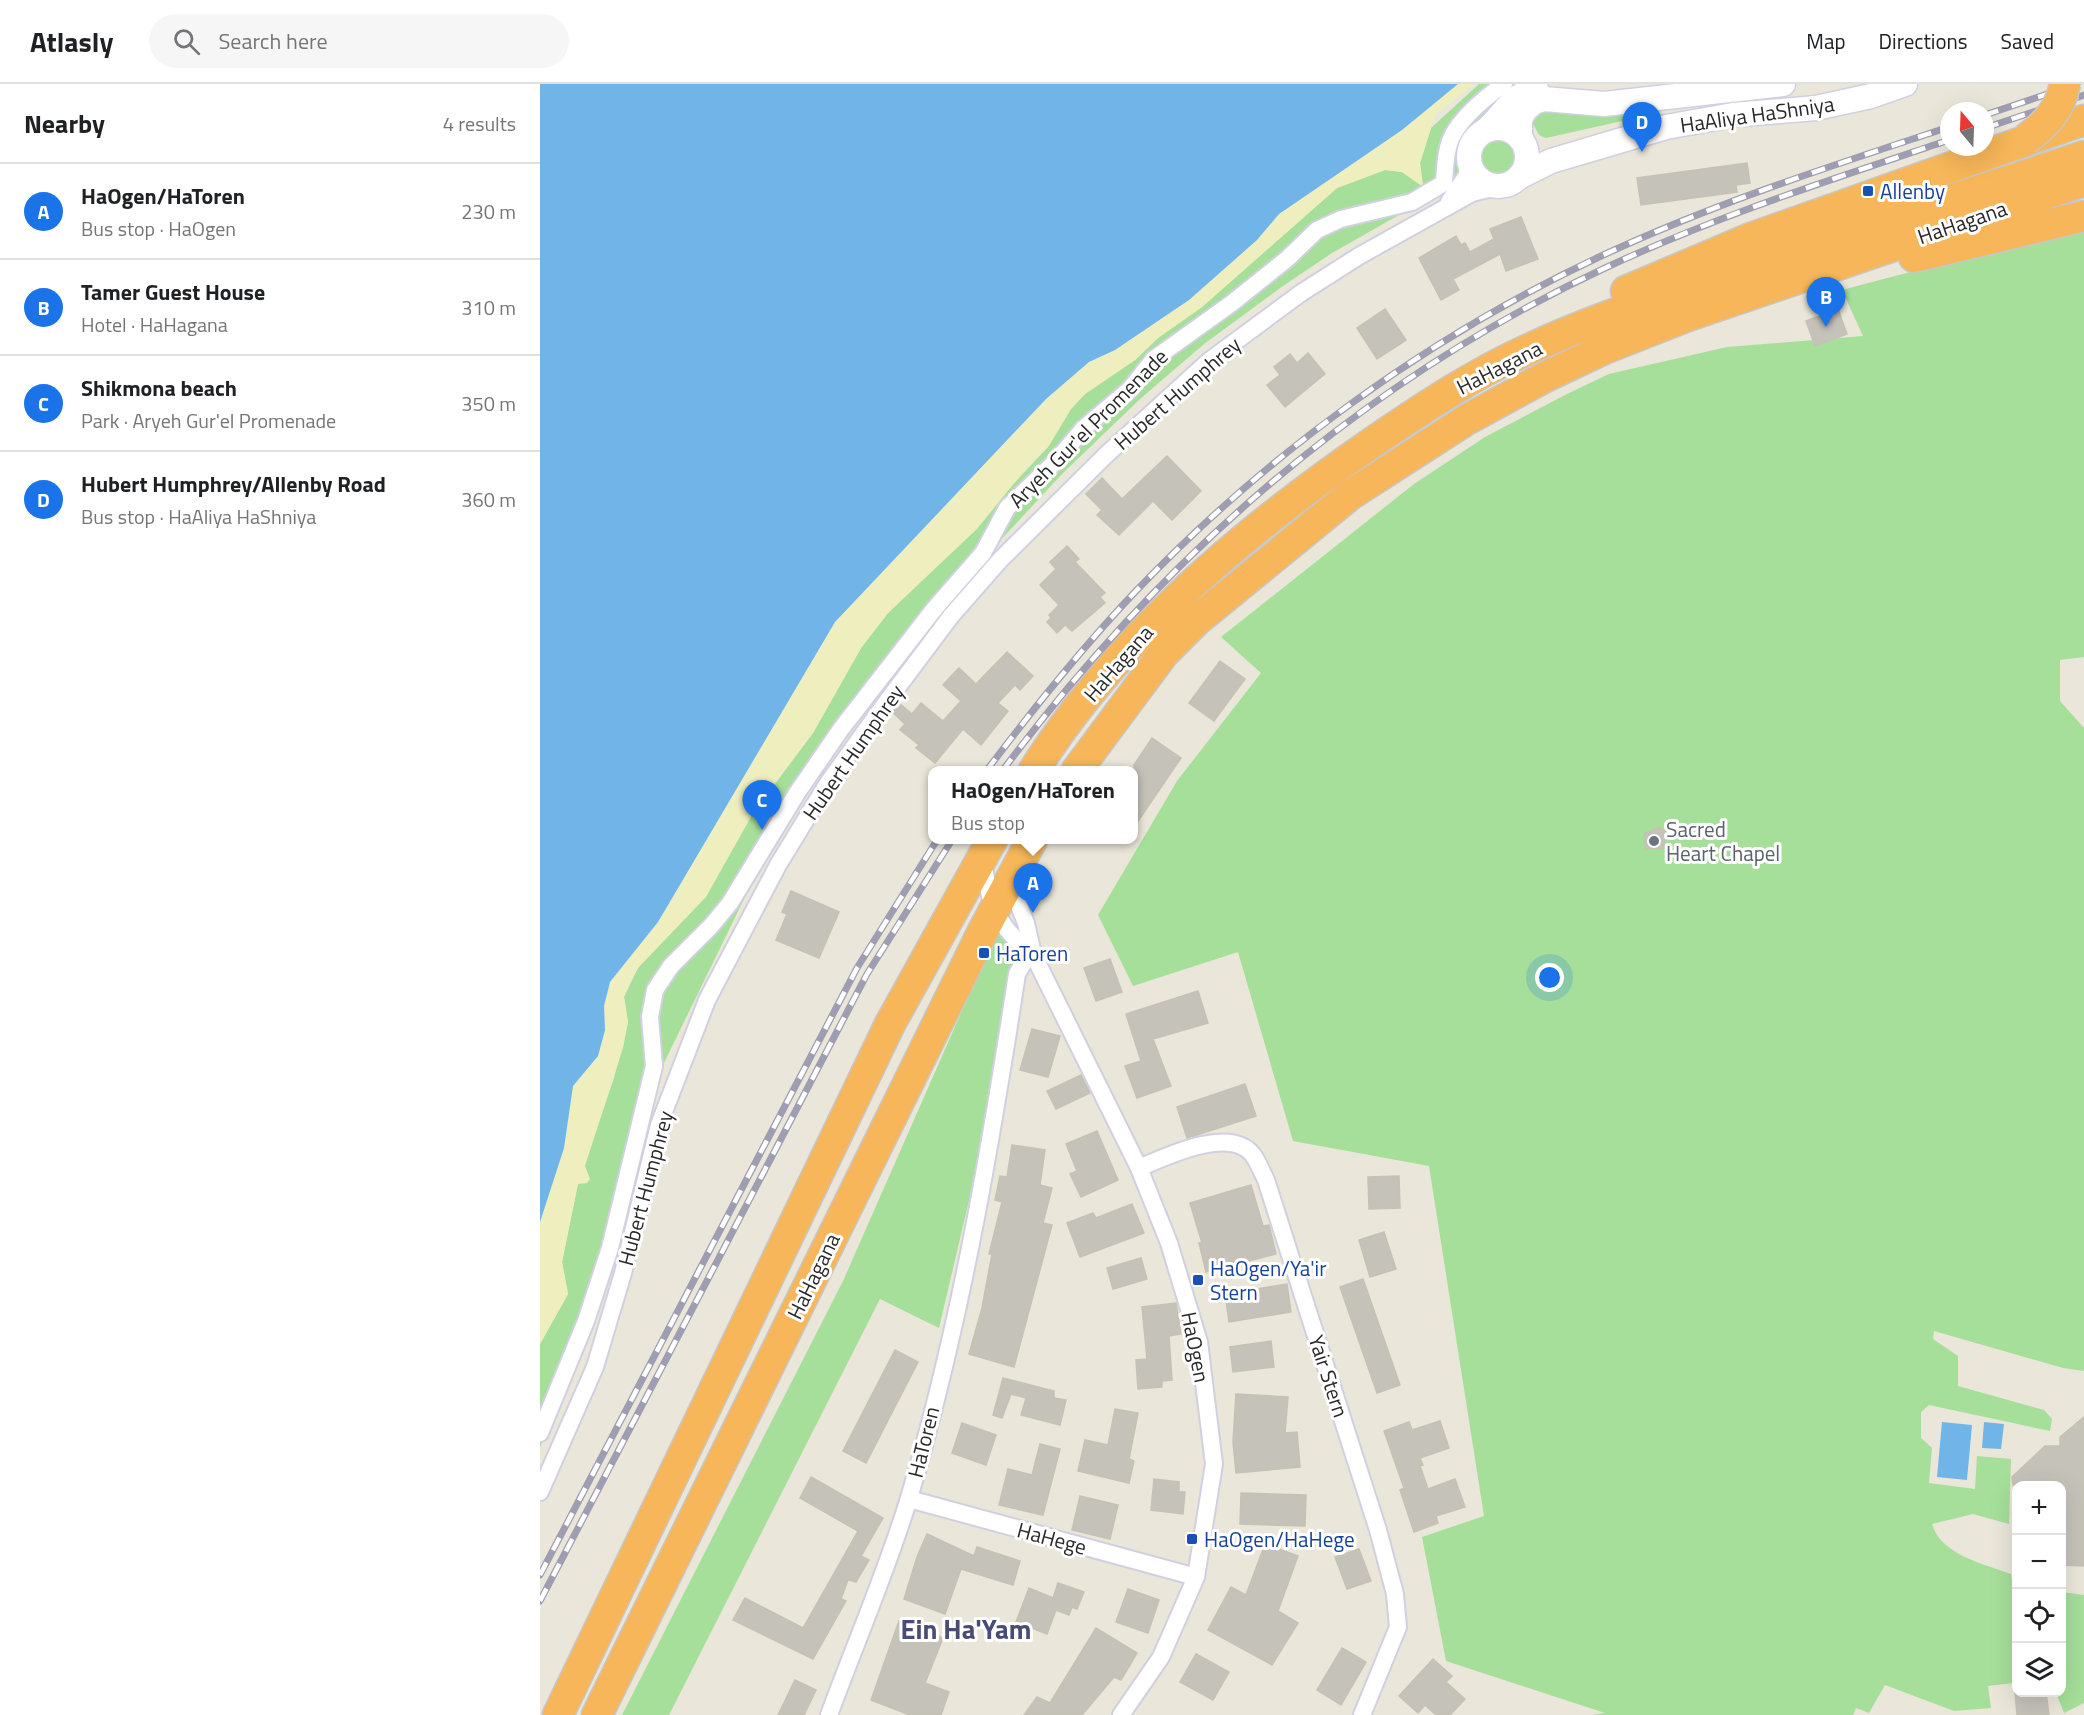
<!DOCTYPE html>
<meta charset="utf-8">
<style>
:root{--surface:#fff;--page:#f6f6f6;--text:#202124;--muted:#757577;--line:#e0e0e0;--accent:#1a73e8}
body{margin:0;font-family:"Titillium Web",sans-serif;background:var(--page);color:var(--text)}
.controls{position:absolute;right:18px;bottom:18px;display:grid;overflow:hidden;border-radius:12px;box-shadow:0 6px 24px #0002}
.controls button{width:54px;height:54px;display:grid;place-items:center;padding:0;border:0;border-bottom:2px solid var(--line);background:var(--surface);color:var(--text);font:30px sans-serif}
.compass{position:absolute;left:1400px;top:18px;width:54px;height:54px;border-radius:50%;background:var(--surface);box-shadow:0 6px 24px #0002;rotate:341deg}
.you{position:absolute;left:1010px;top:894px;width:21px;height:21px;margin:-15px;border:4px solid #fff;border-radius:50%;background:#1a73e8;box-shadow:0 0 0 9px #1a73e833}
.badge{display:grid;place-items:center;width:39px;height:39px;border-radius:50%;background:var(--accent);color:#fff;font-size:20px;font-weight:700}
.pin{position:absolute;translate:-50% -50px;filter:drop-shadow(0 2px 3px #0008)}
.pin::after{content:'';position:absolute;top:32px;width:21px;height:18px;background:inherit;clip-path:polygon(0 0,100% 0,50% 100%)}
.popup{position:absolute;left:388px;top:682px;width:210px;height:78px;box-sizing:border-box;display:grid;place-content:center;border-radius:12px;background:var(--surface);filter:drop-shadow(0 2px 4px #0005);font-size:20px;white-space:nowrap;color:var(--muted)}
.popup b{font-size:22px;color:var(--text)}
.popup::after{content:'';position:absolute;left:50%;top:100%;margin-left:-12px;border:12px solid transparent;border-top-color:var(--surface)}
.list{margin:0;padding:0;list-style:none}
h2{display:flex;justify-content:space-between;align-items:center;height:78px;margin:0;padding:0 24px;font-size:26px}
h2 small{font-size:20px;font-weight:400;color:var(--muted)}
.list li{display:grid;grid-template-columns:39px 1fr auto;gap:18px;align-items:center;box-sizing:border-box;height:96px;padding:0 24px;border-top:2px solid var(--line)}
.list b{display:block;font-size:22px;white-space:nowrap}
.list p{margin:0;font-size:20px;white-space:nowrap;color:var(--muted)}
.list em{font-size:20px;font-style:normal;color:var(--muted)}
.icon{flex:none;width:33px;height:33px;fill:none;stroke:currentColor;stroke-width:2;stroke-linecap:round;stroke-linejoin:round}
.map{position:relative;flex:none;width:1544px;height:1631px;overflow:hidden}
header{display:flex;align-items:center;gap:36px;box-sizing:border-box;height:84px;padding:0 30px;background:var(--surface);border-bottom:2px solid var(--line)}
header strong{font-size:28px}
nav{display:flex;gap:33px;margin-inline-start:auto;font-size:21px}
.search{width:420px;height:54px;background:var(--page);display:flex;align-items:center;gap:15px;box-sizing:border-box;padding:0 21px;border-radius:33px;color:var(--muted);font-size:22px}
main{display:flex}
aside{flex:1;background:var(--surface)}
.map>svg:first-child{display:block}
.green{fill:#a5df99}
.sand{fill:#eeeebe}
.water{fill:#71b5e8}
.building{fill:#c5c2ba;stroke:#c5c2b4;stroke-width:1.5}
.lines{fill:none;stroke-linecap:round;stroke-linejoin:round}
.street-casing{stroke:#d0d0e1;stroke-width:20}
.secondary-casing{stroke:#d0d0e1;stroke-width:27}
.highway-casing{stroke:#c7c7c7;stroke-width:33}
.street{stroke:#fff;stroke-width:16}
.secondary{stroke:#fff;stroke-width:24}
.highway{stroke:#f6b659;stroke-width:30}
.rail-casing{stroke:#9e9db2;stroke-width:7}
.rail{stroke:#fff;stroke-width:4.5;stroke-dasharray:14;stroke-linecap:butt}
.highway-bridge-casing{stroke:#c7c7c7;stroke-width:33;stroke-linecap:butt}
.highway-bridge{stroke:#f6b659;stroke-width:30}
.transit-dot{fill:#1a4fb4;stroke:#fff;stroke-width:2}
.worship-dot{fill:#6b7280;stroke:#fff;stroke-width:2}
.labels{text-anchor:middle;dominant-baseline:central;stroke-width:6;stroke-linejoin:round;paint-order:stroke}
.street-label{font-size:21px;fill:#282828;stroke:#fff}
.transit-label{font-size:21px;fill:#164399;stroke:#fff;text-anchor:start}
.worship-label{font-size:21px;fill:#5b616d;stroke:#fff;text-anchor:start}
.district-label{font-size:27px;font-weight:bold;fill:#4b4c76;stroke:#fff}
</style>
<header>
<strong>Atlasly</strong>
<div class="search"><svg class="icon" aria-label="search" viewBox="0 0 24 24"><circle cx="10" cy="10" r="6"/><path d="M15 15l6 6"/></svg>Search here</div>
<nav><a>Map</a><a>Directions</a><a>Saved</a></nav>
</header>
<main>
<aside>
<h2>Nearby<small>4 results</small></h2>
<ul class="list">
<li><span class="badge">A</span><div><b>HaOgen/HaToren</b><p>Bus stop · HaOgen</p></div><em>230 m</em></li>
<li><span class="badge">B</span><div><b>Tamer Guest House</b><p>Hotel · HaHagana</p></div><em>310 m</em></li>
<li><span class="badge">C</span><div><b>Shikmona beach</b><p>Park · Aryeh Gur'el Promenade</p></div><em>350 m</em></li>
<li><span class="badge">D</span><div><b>Hubert Humphrey/Allenby Road</b><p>Bus stop · HaAliya HaShniya</p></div><em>360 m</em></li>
</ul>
</aside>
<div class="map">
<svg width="1544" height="1631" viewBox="0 0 1544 1631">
<rect width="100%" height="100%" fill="#eae6da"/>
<g class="green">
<path d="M 939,0 L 984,0 L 925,56 L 920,90 L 884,103 L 880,119 L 792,169 L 743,202 L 664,260 L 600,315 L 522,390 L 455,462 L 327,617 L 227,768 L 121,985 L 0,1364 L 0,1260 L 28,1210 L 22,1178 L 38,1099 L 74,994 L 88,938 L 84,913 L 98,884 L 273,649 L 321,564 L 348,529 L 398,481 L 508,363 L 531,325 L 545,310 L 595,276 L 618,254 L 662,223 L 797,104 L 845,86 L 862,88 L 883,102 L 880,79 L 891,44 Z"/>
<path d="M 1106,24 L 1111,28 L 1109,31 L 1006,54 L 999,51 L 992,38 L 1001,25 Z"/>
<circle cx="958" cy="73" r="19"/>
<path d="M 1544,142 L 1544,573 L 1520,576 L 1520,617 L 1544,644 L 1544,1287 L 1523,1284 L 1394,1247 L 1393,1255 L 1418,1272 L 1418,1302 L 1504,1326 L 1512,1335 L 1510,1347 L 1389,1321 L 1381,1328 L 1381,1354 L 1392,1364 L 1389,1399 L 1435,1405 L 1437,1372 L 1471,1375 L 1469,1440 L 1433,1430 L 1392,1440 C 1401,1471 1444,1480 1471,1490 L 1473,1503 L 1476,1504 L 1476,1591 L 1473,1592 L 1473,1599 L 1448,1602 L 1451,1624 L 1414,1627 L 1345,1601 L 1329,1629 L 1316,1624 L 1313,1631 L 1052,1631 L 1065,1629 L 906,1577 L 882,1453 L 944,1432 L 889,1082 L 753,1057 L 698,868 L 593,902 L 558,831 L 637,697 L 721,589 L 681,553 L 874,400 L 945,353 L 1027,310 L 1069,290 L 1187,263 L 1323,252 L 1302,206 Z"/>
<path d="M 458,845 L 487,870 L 399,1244 L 340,1215 L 129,1631 L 82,1631 L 303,1197 Z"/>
<path d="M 1522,1508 L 1544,1511 L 1544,1619 L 1524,1629 L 1516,1609 L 1522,1608 Z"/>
</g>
<path class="sand" d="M 918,0 L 935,0 L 895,31 L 880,79 L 883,103 L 862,88 L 845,86 L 797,104 L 662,223 L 618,254 L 595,276 L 545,310 L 531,325 L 508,363 L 488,382 L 437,445 L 348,529 L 321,564 L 273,649 L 216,724 L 166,813 L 98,884 L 89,900 L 84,913 L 88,938 L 83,964 L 45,1082 L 50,1095 L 47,1099 L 38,1100 L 22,1178 L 28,1210 L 0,1260 L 0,1138 L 24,1064 L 33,1002 L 58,972 L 65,946 L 64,922 L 70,898 L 118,838 L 295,538 L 506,315 L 549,278 L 575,266 L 649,216 L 716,156 L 739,130 L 862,46 Z"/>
<g class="water">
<path d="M 0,0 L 918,0 L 862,46 L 739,130 L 717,156 L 649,216 L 575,266 L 549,278 L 506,315 L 295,538 L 118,838 L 70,898 L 64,922 L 65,946 L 58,972 L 33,1002 L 24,1064 L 0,1138 Z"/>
<path d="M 1402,1338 L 1432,1341 L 1427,1396 L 1397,1393 Z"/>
<path d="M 1444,1338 L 1464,1340 L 1461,1365 L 1442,1364 Z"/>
</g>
<g class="building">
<path d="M 1207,79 L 1210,99 L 1196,101 L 1197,108 L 1101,121 L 1097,94 Z"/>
<path d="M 981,133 L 998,175 L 966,187 L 960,170 L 913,195 L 919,206 L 901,216 L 879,174 L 916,152 L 921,161 L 925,159 L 930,168 L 954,155 L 950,145 Z"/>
<path d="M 845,225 L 866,256 L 837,275 L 817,244 Z"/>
<path d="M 1298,225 L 1307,250 L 1275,262 L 1266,237 Z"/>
<path d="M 768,269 L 785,290 L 745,323 L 727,301 L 740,291 L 734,283 L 750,270 L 757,279 Z"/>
<path d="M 627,372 L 661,407 L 632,436 L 613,417 L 579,451 L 557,431 L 562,426 L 546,410 L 562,394 L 582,415 Z"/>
<path d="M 527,462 L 539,475 L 535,478 L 565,509 L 560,513 L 565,519 L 532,547 L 525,541 L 517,549 L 507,538 L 511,534 L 509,531 L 519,521 L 500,501 L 516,485 L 510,478 Z"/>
<path d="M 467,568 L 493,592 L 480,606 L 475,601 L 458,619 L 468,627 L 441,661 L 423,645 L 395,679 L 376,664 L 379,661 L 360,646 L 365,640 L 352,628 L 359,619 L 372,630 L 381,619 L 403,637 L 421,617 L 403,601 L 413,590 L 419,584 L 436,600 Z"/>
<path d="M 680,577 L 705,595 L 674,637 L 649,619 Z"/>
<path d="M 612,654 L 641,674 L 594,743 L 594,681 Z"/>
<path d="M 1119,743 L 1126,748 L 1124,764 L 1106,765 L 1104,750 Z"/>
<path d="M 251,807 L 299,828 L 279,874 L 236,856 L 247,830 L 242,828 Z"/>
<path d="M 570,875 L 582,908 L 556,917 L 544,884 Z"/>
<path d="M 658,907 L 668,939 L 613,955 L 631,1002 L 597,1014 L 585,982 L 601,977 L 586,930 Z"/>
<path d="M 492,945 L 520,952 L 508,993 L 480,986 Z"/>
<path d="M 541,991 L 550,1009 L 516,1025 L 507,1007 Z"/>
<path d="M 705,1000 L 716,1032 L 647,1054 L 637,1023 Z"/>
<path d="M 557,1047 L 578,1096 L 541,1113 L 530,1090 L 537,1087 L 526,1060 Z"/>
<path d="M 472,1061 L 505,1066 L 500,1101 L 512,1104 L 503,1139 L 512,1141 L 474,1283 L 429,1270 L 442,1224 L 452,1170 L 449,1170 L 462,1118 L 455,1116 L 460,1092 L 467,1093 Z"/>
<path d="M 859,1092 L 860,1124 L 829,1125 L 828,1093 Z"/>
<path d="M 711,1101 L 723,1142 L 729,1141 L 736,1170 L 666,1188 L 659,1159 L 662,1159 L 650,1119 Z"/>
<path d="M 592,1120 L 604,1149 L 540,1173 L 527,1139 L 553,1129 L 556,1134 Z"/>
<path d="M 844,1148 L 856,1185 L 830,1193 L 819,1156 Z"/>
<path d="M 601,1174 L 607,1195 L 573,1205 L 567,1184 Z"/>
<path d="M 823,1195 L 860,1301 L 837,1309 L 800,1203 Z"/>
<path d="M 747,1200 L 751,1228 L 689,1238 L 685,1210 Z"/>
<path d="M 636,1219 L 641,1250 L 629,1252 L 632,1296 L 622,1297 L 622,1303 L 598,1305 L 596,1276 L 607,1275 L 602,1223 Z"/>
<path d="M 731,1257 L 734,1283 L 693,1288 L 690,1263 Z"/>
<path d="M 355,1266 L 378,1278 L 326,1379 L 303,1367 Z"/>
<path d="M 463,1294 L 514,1307 L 514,1314 L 526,1316 L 520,1341 L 481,1331 L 486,1314 L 471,1310 L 462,1334 L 453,1331 Z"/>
<path d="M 696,1310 L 748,1313 L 745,1349 L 757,1348 L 760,1383 L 696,1389 L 693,1358 Z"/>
<path d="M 575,1325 L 598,1329 L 589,1375 L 594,1377 L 589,1399 L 538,1387 L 545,1356 L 568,1361 Z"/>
<path d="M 1544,1333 L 1544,1482 L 1521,1481 L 1521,1401 L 1473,1401 L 1472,1393 L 1505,1362 L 1520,1362 L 1520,1353 Z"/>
<path d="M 900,1337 L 909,1364 L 880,1374 L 883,1381 L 880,1382 L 888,1405 L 915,1395 L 925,1423 L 896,1432 L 898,1439 L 874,1448 L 860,1406 L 864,1404 L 844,1347 L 869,1338 L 872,1346 Z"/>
<path d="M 422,1339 L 456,1351 L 446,1381 L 412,1369 Z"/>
<path d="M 500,1360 L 520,1365 L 503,1431 L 459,1421 L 468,1385 L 492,1391 Z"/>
<path d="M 271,1393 L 343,1434 L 321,1472 L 329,1476 L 316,1498 L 308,1496 L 301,1515 L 306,1517 L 273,1575 L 193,1536 L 205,1514 L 263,1544 L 318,1447 L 260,1414 Z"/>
<path d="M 614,1395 L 639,1398 L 639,1408 L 645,1408 L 643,1430 L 611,1426 Z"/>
<path d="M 701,1409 L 766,1411 L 765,1442 L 700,1440 Z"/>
<path d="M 540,1412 L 578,1421 L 570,1455 L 532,1446 Z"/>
<path d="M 387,1450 L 434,1472 L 437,1463 L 480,1477 L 473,1501 L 421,1485 L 405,1530 L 364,1515 L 377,1473 Z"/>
<path d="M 725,1460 L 758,1472 L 738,1527 L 758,1539 L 732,1581 L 668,1546 L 691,1503 L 706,1511 Z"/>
<path d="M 819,1465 L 831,1497 L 807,1505 L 795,1473 Z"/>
<path d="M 518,1499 L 544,1508 L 537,1525 L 532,1523 L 529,1531 L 516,1526 L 507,1550 L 476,1538 L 489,1504 L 513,1514 Z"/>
<path d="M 588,1505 L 619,1516 L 608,1549 L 576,1538 Z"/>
<path d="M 359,1537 L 403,1554 L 385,1599 L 409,1608 L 401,1631 L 370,1631 L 331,1616 Z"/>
<path d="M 556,1544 L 597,1569 L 581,1596 L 574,1593 L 542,1631 L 484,1631 L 497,1613 L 510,1619 Z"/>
<path d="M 802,1564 L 826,1578 L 801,1621 L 777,1606 Z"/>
<path d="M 656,1570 L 689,1588 L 673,1616 L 640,1598 Z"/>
<path d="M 893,1575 L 912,1592 L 906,1598 L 925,1615 L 910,1631 L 896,1631 L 885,1621 L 878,1629 L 859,1612 Z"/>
<path d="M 255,1596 L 276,1606 L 264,1631 L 238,1631 Z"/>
<path d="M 1475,1608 L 1506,1608 L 1509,1631 L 1477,1631 Z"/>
</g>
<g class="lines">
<defs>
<g id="street">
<path d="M 909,118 L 927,91 L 929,78"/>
<path d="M 443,774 C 448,819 457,843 493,870"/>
<path d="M 469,797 L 486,839 L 493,870 L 599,1084 L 629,1159 L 659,1258 L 674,1380 L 656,1493 L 621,1573 L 581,1631"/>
<path d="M 599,1084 C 625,1073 690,1041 713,1071 C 718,1078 722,1088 726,1096 L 838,1446 L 855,1510 L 858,1543 L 822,1631"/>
<path d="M 0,1349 L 46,1237 L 70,1164 L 114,982 L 110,933 L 115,906 L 131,882 L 171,842 L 190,819 L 257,709 L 301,645 L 395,524 L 443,469 L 467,424 L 515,378 L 544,344 L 590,305 L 614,275 L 692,219 L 747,175 L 777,146 L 801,135 L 872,118 L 904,99 C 905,85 905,70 910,57 C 918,36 946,13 964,0"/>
<path d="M 0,1408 L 55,1283 L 83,1189 L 119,1041 L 167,916 L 238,781 L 288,699 L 342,624 L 411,532 L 461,475 L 567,370 L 669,277 L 761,209 L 819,172 L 932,109 L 956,103"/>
<path d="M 369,1415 L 656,1493"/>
<path d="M 289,1631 C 315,1560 347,1487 369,1414 C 420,1243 450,1066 477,890 L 485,876 L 493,870"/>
</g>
<g id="secondary">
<circle cx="958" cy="73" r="29"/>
<path d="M 946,46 C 964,31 972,10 996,5"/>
<path d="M 980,53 L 980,35 L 985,26 L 994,18 L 1004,15 L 1064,20 L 1243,0"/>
<path d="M 981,92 L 1011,77 L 1126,43 L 1193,31 L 1276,24 L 1331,12 L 1365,0"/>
</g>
<g id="highway">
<path d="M 1374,173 L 1544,132"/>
<path d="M 1086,207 L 1211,154 L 1544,36"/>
<path d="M 494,686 C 579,552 704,447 833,358 C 883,324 934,290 989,265 C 1049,237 1113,216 1176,194 C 1298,151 1421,113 1544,72"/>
<path d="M 537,686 L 624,569 L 656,537 L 810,411 L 928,335 L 1005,293 L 1064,265 L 1148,232 L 1544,97"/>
<path d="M 18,1631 L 350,940 L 452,756"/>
<path d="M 57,1631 L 444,845 L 492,756"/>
</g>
</defs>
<use href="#street" class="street-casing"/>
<use href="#secondary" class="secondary-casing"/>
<use href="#highway" class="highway-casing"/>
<use href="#street" class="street"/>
<use href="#secondary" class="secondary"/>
<use href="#highway" class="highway"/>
<defs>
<g id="rail">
<path d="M 1445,31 L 1537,0"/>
<path d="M 1445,44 L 1544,11"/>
<path d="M 447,686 C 493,625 542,564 595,508 C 726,371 886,254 1059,173 C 1172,120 1291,82 1409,43"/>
<path d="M 463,686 C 622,473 823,297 1065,184 C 1176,132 1293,95 1409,56"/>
<path d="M 0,1491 L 317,884 L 397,756"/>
<path d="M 0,1517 L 327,890 L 412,756"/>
</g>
</defs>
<use href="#rail" class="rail-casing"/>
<use href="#rail" class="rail"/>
<defs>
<path id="highway-bridge" d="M 1486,55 C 1506,40 1520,26 1525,0"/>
</defs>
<use href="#highway-bridge" class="highway-bridge-casing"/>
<use href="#highway-bridge" class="highway-bridge"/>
</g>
<g class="transit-dot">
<rect x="1322" y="101" width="12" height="12" rx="3"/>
<rect x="438" y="863" width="12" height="12" rx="3"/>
<rect x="652" y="1190" width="12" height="12" rx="3"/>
<rect x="646" y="1449" width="12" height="12" rx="3"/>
</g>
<circle class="worship-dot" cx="1114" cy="757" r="6"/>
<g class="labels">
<g class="street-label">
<text transform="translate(1217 30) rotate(-8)">HaAliya HaShniya</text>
<text transform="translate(1422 138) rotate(-19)">HaHagana</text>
<text transform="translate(959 283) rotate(-27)">HaHagana</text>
<text transform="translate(637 309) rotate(-41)">Hubert Humphrey</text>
<text transform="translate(548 344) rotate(-45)">Aryeh Gur'el Promenade</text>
<text transform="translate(578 579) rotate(-49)">HaHagana</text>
<text transform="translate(313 668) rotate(-55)">Hubert Humphrey</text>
<text transform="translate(105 1104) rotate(-75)">Hubert Humphrey</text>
<text transform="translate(273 1192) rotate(-64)">HaHagana</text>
<text transform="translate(656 1263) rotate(79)">HaOgen</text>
<text transform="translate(789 1292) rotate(72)">Yair Stern</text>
<text transform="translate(383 1358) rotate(-76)">HaToren</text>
<text transform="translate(512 1454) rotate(15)">HaHege</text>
</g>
<g class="transit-label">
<text x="1340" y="107">Allenby</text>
<text x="456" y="869">HaToren</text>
<text x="670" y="1184">HaOgen/Ya'ir<tspan x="670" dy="24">Stern</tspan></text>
<text x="664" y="1455">HaOgen/HaHege</text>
</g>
<g class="worship-label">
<text x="1126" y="745">Sacred<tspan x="1126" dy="24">Heart Chapel</tspan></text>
</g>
<g class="district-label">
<text x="426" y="1544">Ein Ha'Yam</text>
</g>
</g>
</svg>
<div class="controls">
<button>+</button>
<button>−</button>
<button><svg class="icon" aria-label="locate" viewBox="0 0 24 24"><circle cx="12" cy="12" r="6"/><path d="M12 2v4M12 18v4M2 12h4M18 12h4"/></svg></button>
<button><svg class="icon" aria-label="layers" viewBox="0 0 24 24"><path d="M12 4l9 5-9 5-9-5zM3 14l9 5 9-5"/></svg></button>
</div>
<svg class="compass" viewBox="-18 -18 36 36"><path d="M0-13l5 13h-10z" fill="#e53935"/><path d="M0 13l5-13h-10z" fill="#757577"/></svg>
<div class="you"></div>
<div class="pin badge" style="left:493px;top:829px">A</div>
<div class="popup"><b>HaOgen/HaToren</b>Bus stop</div>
<div class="pin badge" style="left:1286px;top:243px">B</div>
<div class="pin badge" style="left:222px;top:746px">C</div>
<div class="pin badge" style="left:1102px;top:68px">D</div>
</div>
</main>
